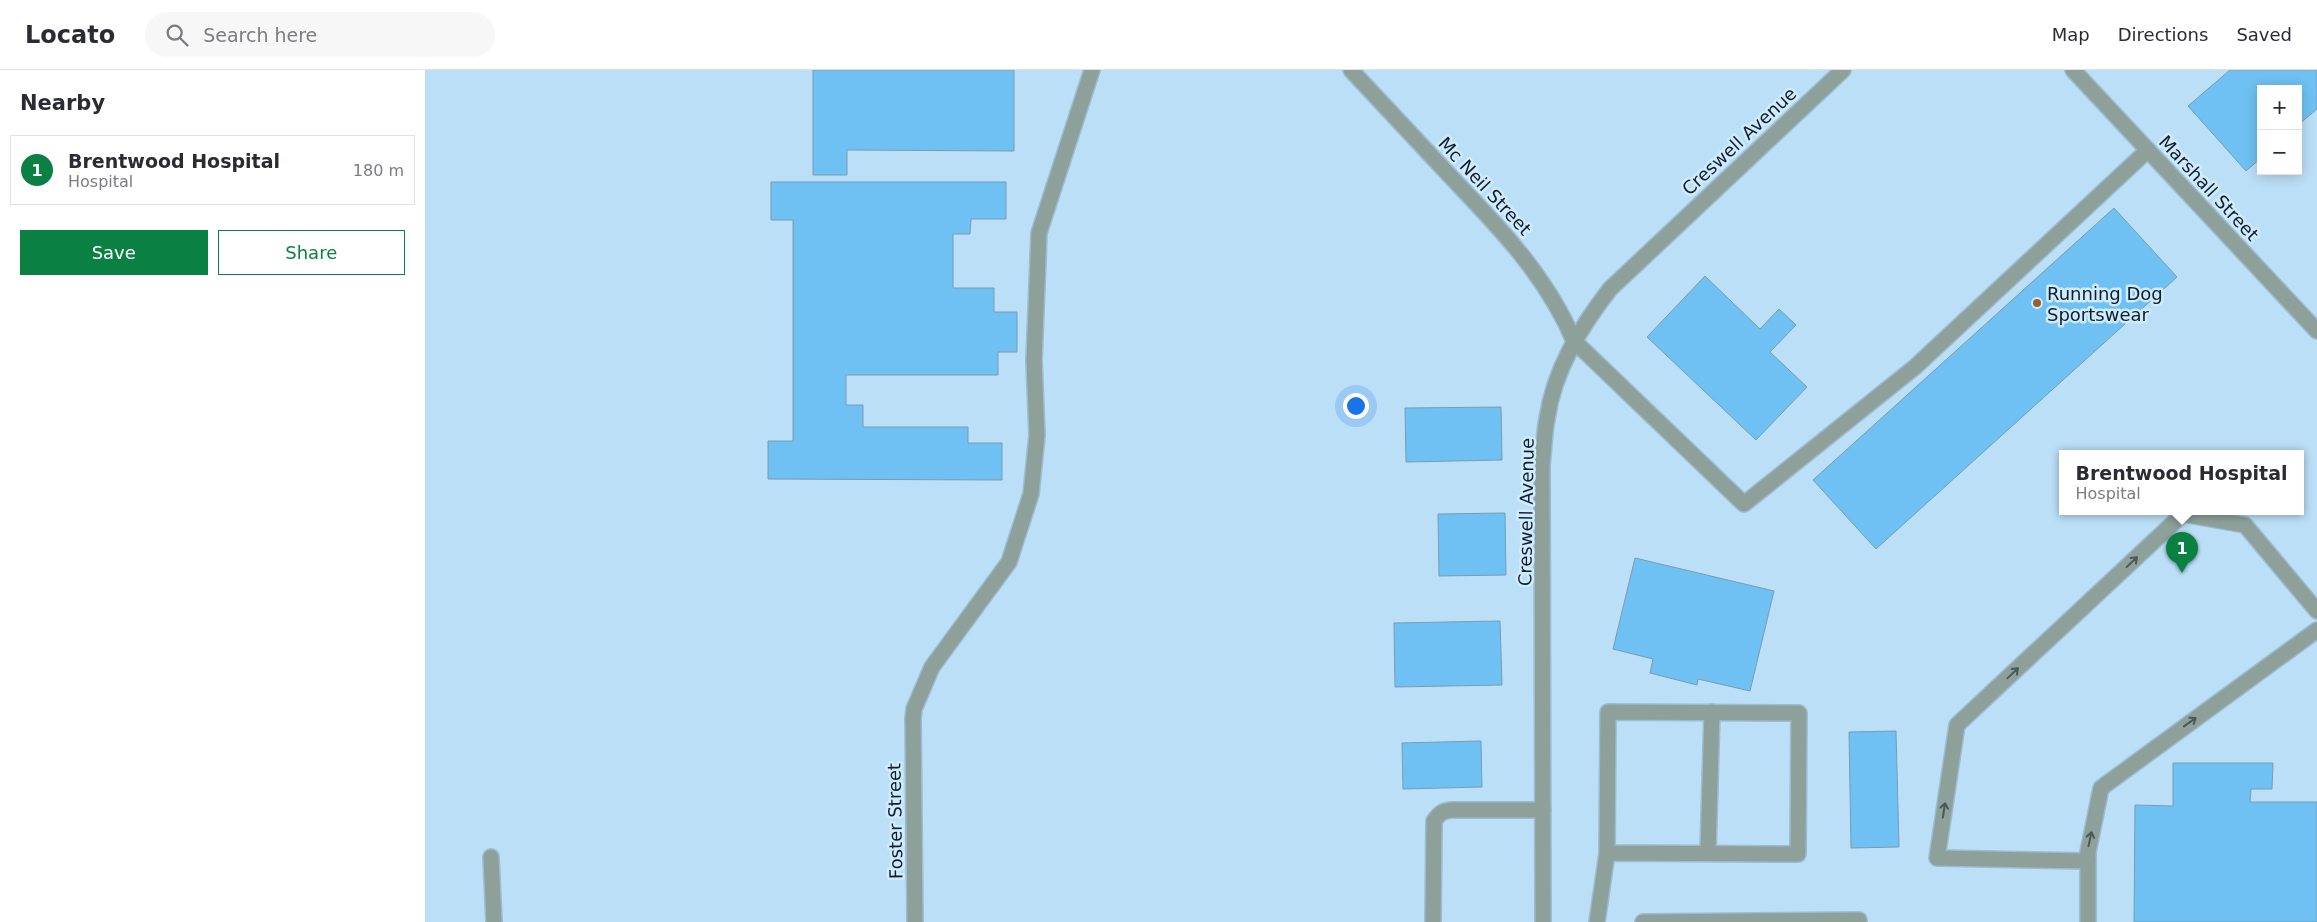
<!DOCTYPE html>
<meta charset="utf-8">
<style>
:root{--surface:#fff;--page:#f7f7f7;--text:#2b2b33;--muted:#7c7c81;--line:#e1e1e2;--accent:#0b8043}
body{margin:0;font-family:"DejaVu Sans",sans-serif;background:var(--page);color:var(--text)}
.controls{position:absolute;right:15px;top:15px;display:grid;overflow:hidden;border-radius:0px;box-shadow:0 2px 12px #0003}
.controls button{width:45px;height:45px;display:grid;place-items:center;padding:0;border:0;border-bottom:1px solid var(--line);background:var(--surface);color:var(--text);font:25px sans-serif}
.you{position:absolute;left:930px;top:335px;width:18px;height:18px;margin:-12px;border:4px solid #fff;border-radius:50%;background:#1a73e8;box-shadow:0 0 0 8px #1a73e833}
.badge{display:grid;place-items:center;width:32px;height:32px;border-radius:50%;background:var(--accent);color:#fff;font-size:16px;font-weight:700}
.pin{position:absolute;translate:-50% -41px;filter:drop-shadow(0 1px 2px #0008)}
.pin::after{content:'';position:absolute;top:26px;width:18px;height:15px;background:inherit;clip-path:polygon(0 0,100% 0,50% 100%)}
.popup{position:absolute;left:1634px;top:380px;width:245px;height:65px;box-sizing:border-box;display:grid;place-content:center;border-radius:0px;background:var(--surface);filter:drop-shadow(0 1px 4px #0005);font-size:16px;white-space:nowrap;color:var(--muted)}
.popup b{font-size:19px;color:var(--text)}
.popup::after{content:'';position:absolute;left:50%;top:100%;margin-left:-10px;border:10px solid transparent;border-top-color:var(--surface)}
.list{margin:0;padding:0;list-style:none}
h2{display:flex;justify-content:space-between;align-items:center;height:65px;margin:0;padding:0 20px;font-size:21px}
h2 small{font-size:16px;font-weight:400;color:var(--muted)}
.list li{display:grid;grid-template-columns:32px 1fr auto;gap:15px;align-items:center;box-sizing:border-box;height:70px;margin:0 10px 10px;padding:0 10px;border:1px solid var(--line);border-radius:0px}
.list b{display:block;font-size:19px;white-space:nowrap}
.list p{margin:0;font-size:16px;white-space:nowrap;color:var(--muted)}
.list em{font-size:16px;font-style:normal;color:var(--muted)}
.actions{display:flex;gap:10px;padding:15px 20px}
.actions a{flex:1;padding:11px 0;border:1px solid var(--accent);border-radius:0px;text-align:center;font-size:18px;color:var(--accent)}
.actions .main{background:var(--accent);color:#fff}
.icon{flex:none;width:28px;height:28px;fill:none;stroke:currentColor;stroke-width:2;stroke-linecap:round;stroke-linejoin:round}
.map{position:relative;flex:none;width:1892px;height:852px;overflow:hidden}
header{display:flex;align-items:center;gap:30px;box-sizing:border-box;height:70px;padding:0 25px;background:var(--surface);border-bottom:1px solid var(--line)}
header strong{font-size:24px}
nav{display:flex;gap:28px;margin-inline-start:auto;font-size:18px}
.search{width:350px;height:45px;background:var(--page);display:flex;align-items:center;gap:12px;box-sizing:border-box;padding:0 18px;border-radius:28px;color:var(--muted);font-size:19px}
main{display:flex}
aside{flex:1;background:var(--surface)}
.map>svg:first-child{display:block}
.building{fill:#6ec1f2;stroke:#799cb2}
.lines{fill:none;stroke-linecap:round;stroke-linejoin:round}
.service-casing{stroke:#9cbcd2;stroke-width:18}
.minor-casing{stroke:#9cbcd2;stroke-width:18}
.tertiary-casing{stroke:#9cbcd2;stroke-width:18}
.service{stroke:#8da09a;stroke-width:15}
.minor{stroke:#8da09a;stroke-width:15}
.tertiary{stroke:#8da09a;stroke-width:15}
.oneway{stroke:#49585b}
.poi-dot{fill:#9f5e29;stroke:#ceebff;stroke-width:2}
.labels{text-anchor:middle;dominant-baseline:central;stroke-width:5;stroke-linejoin:round;paint-order:stroke}
.street-label{font-size:18px;fill:#111e27;stroke:#ceebff}
.poi-label{font-size:18px;fill:#111e27;stroke:#ceebff;text-anchor:start}
</style>
<header>
<strong>Locato</strong>
<div class="search"><svg class="icon" aria-label="search" viewBox="0 0 24 24"><circle cx="10" cy="10" r="6"/><path d="M15 15l6 6"/></svg>Search here</div>
<nav><a>Map</a><a>Directions</a><a>Saved</a></nav>
</header>
<main>
<aside>
<h2>Nearby<small></small></h2>
<ul class="list">
<li><span class="badge">1</span><div><b>Brentwood Hospital</b><p>Hospital</p></div><em>180 m</em></li>
</ul>
<div class="actions"><a class="main">Save</a><a>Share</a></div>
</aside>
<div class="map">
<svg width="1892" height="852" viewBox="0 0 1892 852">
<rect width="100%" height="100%" fill="#bbdff7"/>
<g class="building">
<path d="M 388,0 L 589,0 L 589,81 L 422,80 L 422,105 L 388,105 Z"/>
<path d="M 1805,0 L 1892,0 L 1892,39 L 1873,55 L 1873,19 L 1836,19 L 1836,88 L 1821,101 L 1763,36 Z"/>
<path d="M 346,112 L 581,112 L 581,149 L 546,149 L 545,164 L 528,164 L 528,218 L 569,218 L 569,242 L 592,242 L 592,282 L 573,282 L 573,305 L 421,305 L 421,335 L 438,335 L 438,357 L 543,357 L 543,373 L 577,373 L 577,410 L 343,409 L 343,371 L 368,371 L 368,150 L 346,150 Z"/>
<path d="M 1689,138 L 1752,207 L 1451,479 L 1388,410 Z"/>
<path d="M 1280,206 L 1335,259 L 1354,239 L 1371,255 L 1345,282 L 1382,317 L 1331,370 L 1222,267 Z"/>
<path d="M 1076,337 L 1077,390 L 981,392 L 980,338 Z"/>
<path d="M 1080,443 L 1081,505 L 1014,506 L 1013,444 Z"/>
<path d="M 1210,488 L 1349,521 L 1325,621 L 1273,609 L 1272,615 L 1225,603 L 1228,589 L 1188,579 Z"/>
<path d="M 1075,551 L 1077,615 L 970,617 L 969,553 Z"/>
<path d="M 1471,661 L 1474,777 L 1426,778 L 1424,662 Z"/>
<path d="M 1056,671 L 1057,717 L 978,719 L 977,673 Z"/>
<path d="M 1748,693 L 1848,693 L 1847,719 L 1826,719 L 1825,732 L 1892,732 L 1892,852 L 1709,852 L 1710,735 L 1748,736 Z"/>
</g>
<g class="lines">
<defs>
<g id="service">
<path d="M 1149,271 L 1319,434 L 1490,297 L 1723,80"/>
<path d="M 488,649 L 489,639 L 507,597 L 584,492 L 606,424 L 612,365 L 609,291 L 614,163 L 667,0"/>
<path d="M 1283,783 L 1287,642"/>
<path d="M 1663,791 L 1512,788 L 1532,655 L 1758,444 L 1820,455 L 1892,541"/>
<path d="M 1008,852 L 1009,751 C 1014,744 1017,741 1026,740 L 1118,740"/>
<path d="M 1172,852 L 1182,783 L 1183,642 L 1374,643 L 1373,784 L 1182,783"/>
<path d="M 1218,852 L 1434,850 L 1434,852"/>
<path d="M 1663,852 L 1663,782 L 1676,718 L 1892,560"/>
</g>
<g id="minor">
<path d="M 926,0 C 960,36 993,72 1027,108 C 1075,158 1122,207 1149,271"/>
<path d="M 488,649 L 490,852"/>
<path d="M 66,787 L 69,852"/>
<path d="M 1118,852 L 1117,395 C 1119,379 1119,364 1122,349 C 1129,300 1155,258 1185,219 L 1418,0"/>
</g>
<path id="tertiary" d="M 1648,0 L 1892,261"/>
</defs>
<use href="#service" class="service-casing"/>
<use href="#minor" class="minor-casing"/>
<use href="#tertiary" class="tertiary-casing"/>
<use href="#service" class="service"/>
<use href="#minor" class="minor"/>
<use href="#tertiary" class="tertiary"/>
</g>
<defs><path id="oneway-shaft" d="M-6 0H5M1.5-3L5.5 0L1.5 3" fill="none" stroke-width="1.6" stroke-linecap="round" stroke-linejoin="round" transform="scale(1.25)"/></defs>
<g class="oneway">
<use href="#oneway-shaft" transform="translate(1707 492) rotate(-43)"/>
<use href="#oneway-shaft" transform="translate(1588 603) rotate(-43)"/>
<use href="#oneway-shaft" transform="translate(1765 652) rotate(-36)"/>
<use href="#oneway-shaft" transform="translate(1519 740) rotate(-81)"/>
<use href="#oneway-shaft" transform="translate(1665 769) rotate(-78)"/>
</g>
<circle class="poi-dot" cx="1612" cy="233" r="5"/>
<g class="labels">
<g class="street-label">
<text transform="translate(1314 71) rotate(-43)">Creswell Avenue</text>
<text transform="translate(1060 116) rotate(47)">Mc Neil Street</text>
<text transform="translate(1784 118) rotate(47)">Marshall Street</text>
<text transform="translate(1101 442) rotate(-89)">Creswell Avenue</text>
<text transform="translate(470 751) rotate(-91)">Foster Street</text>
</g>
<g class="poi-label">
<text x="1622" y="223">Running Dog<tspan x="1622" dy="21">Sportswear</tspan></text>
</g>
</g>
</svg>
<div class="controls">
<button>+</button>
<button>−</button>
</div>
<div class="you"></div>
<div class="pin badge" style="left:1757px;top:503px">1</div>
<div class="popup"><b>Brentwood Hospital</b>Hospital</div>
</div>
</main>
